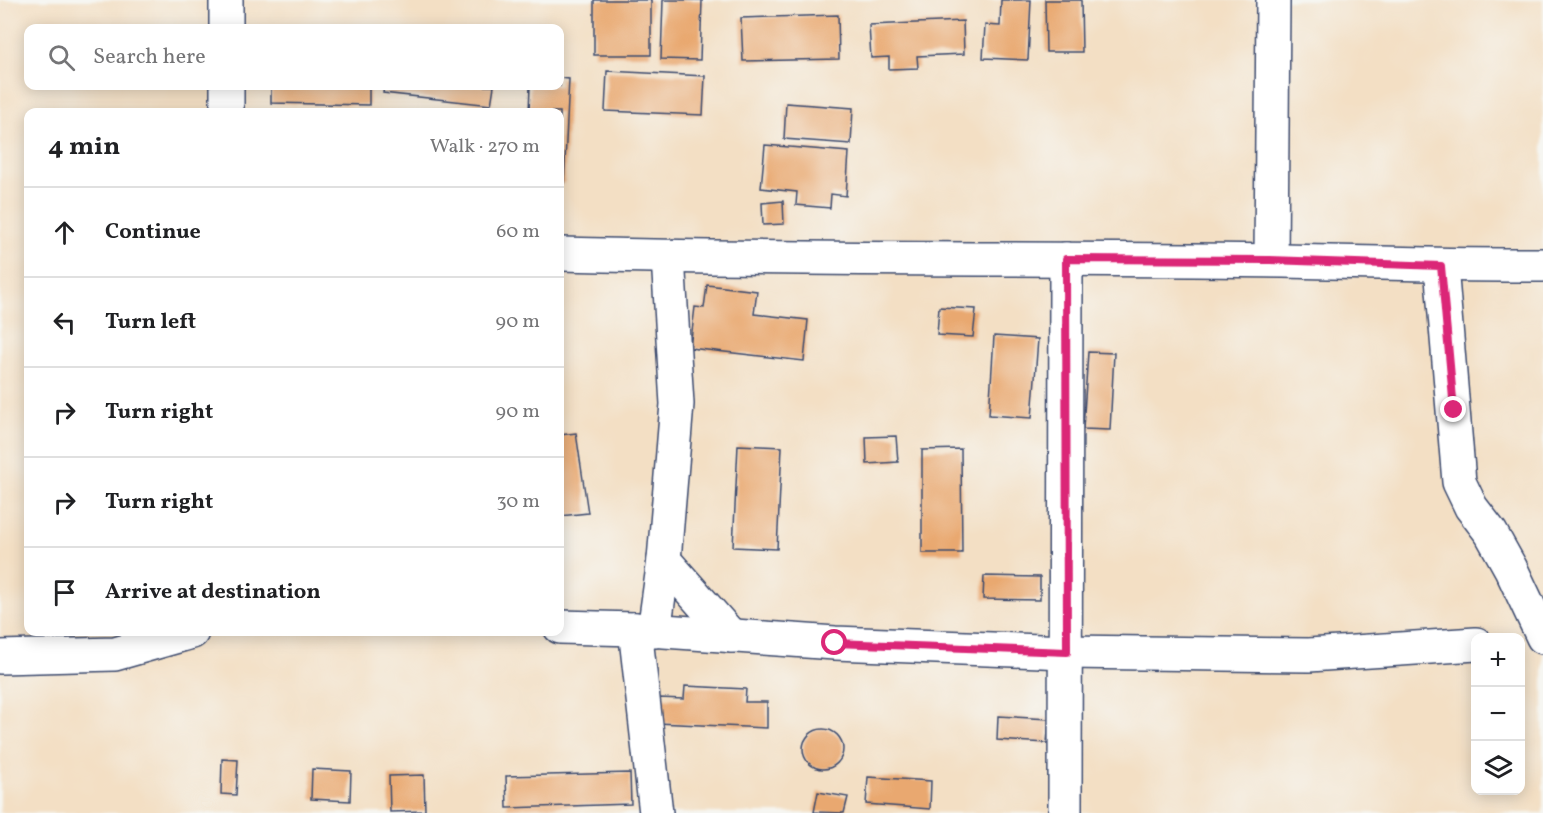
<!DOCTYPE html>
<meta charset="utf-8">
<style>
:root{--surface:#fff;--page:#f6f6f6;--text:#202124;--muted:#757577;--line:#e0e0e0}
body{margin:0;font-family:Vollkorn,serif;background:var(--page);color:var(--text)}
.controls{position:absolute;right:18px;bottom:18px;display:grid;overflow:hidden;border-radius:12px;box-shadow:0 3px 15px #0003}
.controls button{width:54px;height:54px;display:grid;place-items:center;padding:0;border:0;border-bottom:2px solid var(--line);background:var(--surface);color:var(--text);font:30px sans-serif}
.stop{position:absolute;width:18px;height:18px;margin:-14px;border:4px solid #db2777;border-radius:50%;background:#fff}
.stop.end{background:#db2777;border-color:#fff;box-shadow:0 2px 6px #0008}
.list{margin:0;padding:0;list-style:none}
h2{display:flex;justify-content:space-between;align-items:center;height:78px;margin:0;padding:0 24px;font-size:26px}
h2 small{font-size:20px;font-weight:400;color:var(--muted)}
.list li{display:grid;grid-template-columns:39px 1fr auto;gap:18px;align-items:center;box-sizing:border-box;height:90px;padding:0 24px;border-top:2px solid var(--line)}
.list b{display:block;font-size:22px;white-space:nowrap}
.list em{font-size:20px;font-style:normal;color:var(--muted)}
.icon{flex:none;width:33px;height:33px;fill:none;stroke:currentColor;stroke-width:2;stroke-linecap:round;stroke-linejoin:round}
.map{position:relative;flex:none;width:1543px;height:813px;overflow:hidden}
.search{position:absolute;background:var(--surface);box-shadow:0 3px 15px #0003;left:24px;top:24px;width:540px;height:66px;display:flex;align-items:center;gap:15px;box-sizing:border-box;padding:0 21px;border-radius:12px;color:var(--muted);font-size:22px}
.panel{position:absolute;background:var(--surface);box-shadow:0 3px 15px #0003;left:24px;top:108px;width:540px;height:528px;border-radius:12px}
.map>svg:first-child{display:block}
.building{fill:#e9a870}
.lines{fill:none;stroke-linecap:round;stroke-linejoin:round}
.minor-casing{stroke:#3b496d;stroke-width:36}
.minor{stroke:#fff;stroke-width:33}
.route{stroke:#db2777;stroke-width:8}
</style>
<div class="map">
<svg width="1543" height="813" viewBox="0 0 1543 813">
<rect width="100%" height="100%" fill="#f6f6f2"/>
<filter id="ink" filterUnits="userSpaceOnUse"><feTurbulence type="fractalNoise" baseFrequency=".0167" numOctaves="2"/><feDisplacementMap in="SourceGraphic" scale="12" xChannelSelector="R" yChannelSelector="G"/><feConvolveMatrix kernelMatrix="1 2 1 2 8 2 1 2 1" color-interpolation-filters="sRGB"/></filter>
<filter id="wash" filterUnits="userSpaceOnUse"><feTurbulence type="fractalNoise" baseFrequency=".008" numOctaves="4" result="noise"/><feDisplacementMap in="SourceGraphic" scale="24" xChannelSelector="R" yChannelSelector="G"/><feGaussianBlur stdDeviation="1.35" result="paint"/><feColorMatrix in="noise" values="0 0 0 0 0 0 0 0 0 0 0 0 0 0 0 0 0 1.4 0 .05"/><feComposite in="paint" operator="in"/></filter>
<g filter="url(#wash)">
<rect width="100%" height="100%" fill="#f3dfc4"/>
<g id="blocks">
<g class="building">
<rect x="594" y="0" width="57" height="55"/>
<path d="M 663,0 L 702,0 L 700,60 L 661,59 Z"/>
<path d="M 1001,0 L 1031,0 L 1028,60 L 983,58 L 985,25 L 1000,26 Z"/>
<path d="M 1045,0 L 1081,0 L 1082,52 L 1046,52 Z"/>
<path d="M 838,15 L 839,59 L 743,61 L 741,18 Z"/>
<path d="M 963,21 L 964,54 L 917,56 L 918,68 L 889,69 L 889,57 L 871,58 L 869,25 Z"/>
<path d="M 607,71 L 705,76 L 703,115 L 605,111 Z"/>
<path d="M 560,78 L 569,79 L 564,183 L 560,183 L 560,112 L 529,112 L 530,86 L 560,86 Z"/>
<path d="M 271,86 L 369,86 L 369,105 L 271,103 Z"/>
<path d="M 384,86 L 494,86 L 491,105 L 383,93 Z"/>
<path d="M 786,103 L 853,108 L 851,144 L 784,139 Z"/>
<path d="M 765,145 L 849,152 L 846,196 L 831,194 L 830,208 L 796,205 L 797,192 L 761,188 Z"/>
<path d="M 783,201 L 784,224 L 763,225 L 762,203 Z"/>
<path d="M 707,285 L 757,291 L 754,314 L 808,320 L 804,361 L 690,348 L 695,307 L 704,308 Z"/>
<path d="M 939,307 L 976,309 L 973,337 L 937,335 Z"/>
<path d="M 994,336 L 1038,339 L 1032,418 L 989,415 Z"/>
<path d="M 1088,352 L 1114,353 L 1110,430 L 1083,429 Z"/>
<path d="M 576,433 L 588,513 L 560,516 L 560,435 Z"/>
<path d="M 896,436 L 898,462 L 867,464 L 866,437 Z"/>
<path d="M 738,445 L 782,447 L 777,549 L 733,547 Z"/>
<path d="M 961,449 L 962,553 L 922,553 L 922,450 Z"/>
<path d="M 984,576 L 1040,577 L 1040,600 L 983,599 Z"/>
<path d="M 685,686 L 746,689 L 745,702 L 767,702 L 767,728 L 657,723 L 659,698 L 684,699 Z"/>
<path d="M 998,716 L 1049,719 L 1047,743 L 997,740 Z"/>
<circle cx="823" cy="749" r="20"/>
<path d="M 222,759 L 238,760 L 236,795 L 221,794 Z"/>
<path d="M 312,769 L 351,771 L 350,801 L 311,799 Z"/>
<path d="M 630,773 L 631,804 L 507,808 L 506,776 Z"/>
<path d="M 424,775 L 425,811 L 390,812 L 389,776 Z"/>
<path d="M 868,777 L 931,781 L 930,809 L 866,804 Z"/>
<path d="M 818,792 L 848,797 L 844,813 L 814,812 Z"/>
</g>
</g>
</g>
<g filter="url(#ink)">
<use href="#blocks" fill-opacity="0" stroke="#3b496d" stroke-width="1.5"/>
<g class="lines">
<defs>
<g id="minor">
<path d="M 226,0 L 226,28"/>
<path d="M 227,112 L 227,86"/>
<path d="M 560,254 C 770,260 981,258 1192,260 C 1309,260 1426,266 1543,265"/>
<path d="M 1271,260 L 1273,0"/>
<path d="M 1441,266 L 1459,482 L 1471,507 L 1491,533 L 1511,569 L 1543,637"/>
<path d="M 664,560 L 731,636"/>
<path d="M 560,627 L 635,629 L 835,643 L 1067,652 L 1309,655 L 1476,644"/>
<path d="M 635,629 L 656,813"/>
<path d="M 654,631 L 664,560 L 677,404 L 668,257"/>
<path d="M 0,657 L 115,654 L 192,632"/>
<path d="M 1065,813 L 1066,259"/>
</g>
</defs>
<use href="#minor" class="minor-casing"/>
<use href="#minor" class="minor"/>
</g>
</g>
<g class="lines" filter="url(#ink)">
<path class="route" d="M 835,643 L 1067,652 L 1066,259 L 1270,260 L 1441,266 L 1454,410"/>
</g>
</svg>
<div class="controls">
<button>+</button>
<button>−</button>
<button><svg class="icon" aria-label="layers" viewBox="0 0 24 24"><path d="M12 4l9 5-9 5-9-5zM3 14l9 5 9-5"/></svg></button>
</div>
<div class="stop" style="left:835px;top:643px"></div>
<div class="stop end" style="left:1454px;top:410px"></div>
<div class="search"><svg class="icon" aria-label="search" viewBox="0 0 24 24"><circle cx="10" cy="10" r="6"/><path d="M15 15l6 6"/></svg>Search here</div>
<section class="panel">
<h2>4 min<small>Walk · 270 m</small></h2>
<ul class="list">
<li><svg class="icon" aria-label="ahead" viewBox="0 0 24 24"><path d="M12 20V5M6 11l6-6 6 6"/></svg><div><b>Continue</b></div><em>60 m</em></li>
<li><svg class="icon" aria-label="left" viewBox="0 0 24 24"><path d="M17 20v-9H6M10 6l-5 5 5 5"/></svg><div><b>Turn left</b></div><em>90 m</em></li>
<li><svg class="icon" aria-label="right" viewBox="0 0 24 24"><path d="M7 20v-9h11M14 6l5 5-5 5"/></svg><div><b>Turn right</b></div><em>90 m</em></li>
<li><svg class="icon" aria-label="right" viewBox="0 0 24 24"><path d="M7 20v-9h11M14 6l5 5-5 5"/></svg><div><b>Turn right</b></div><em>30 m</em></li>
<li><svg class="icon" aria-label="arrive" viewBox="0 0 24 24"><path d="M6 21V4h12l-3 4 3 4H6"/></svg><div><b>Arrive at destination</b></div></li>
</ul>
</section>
</div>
